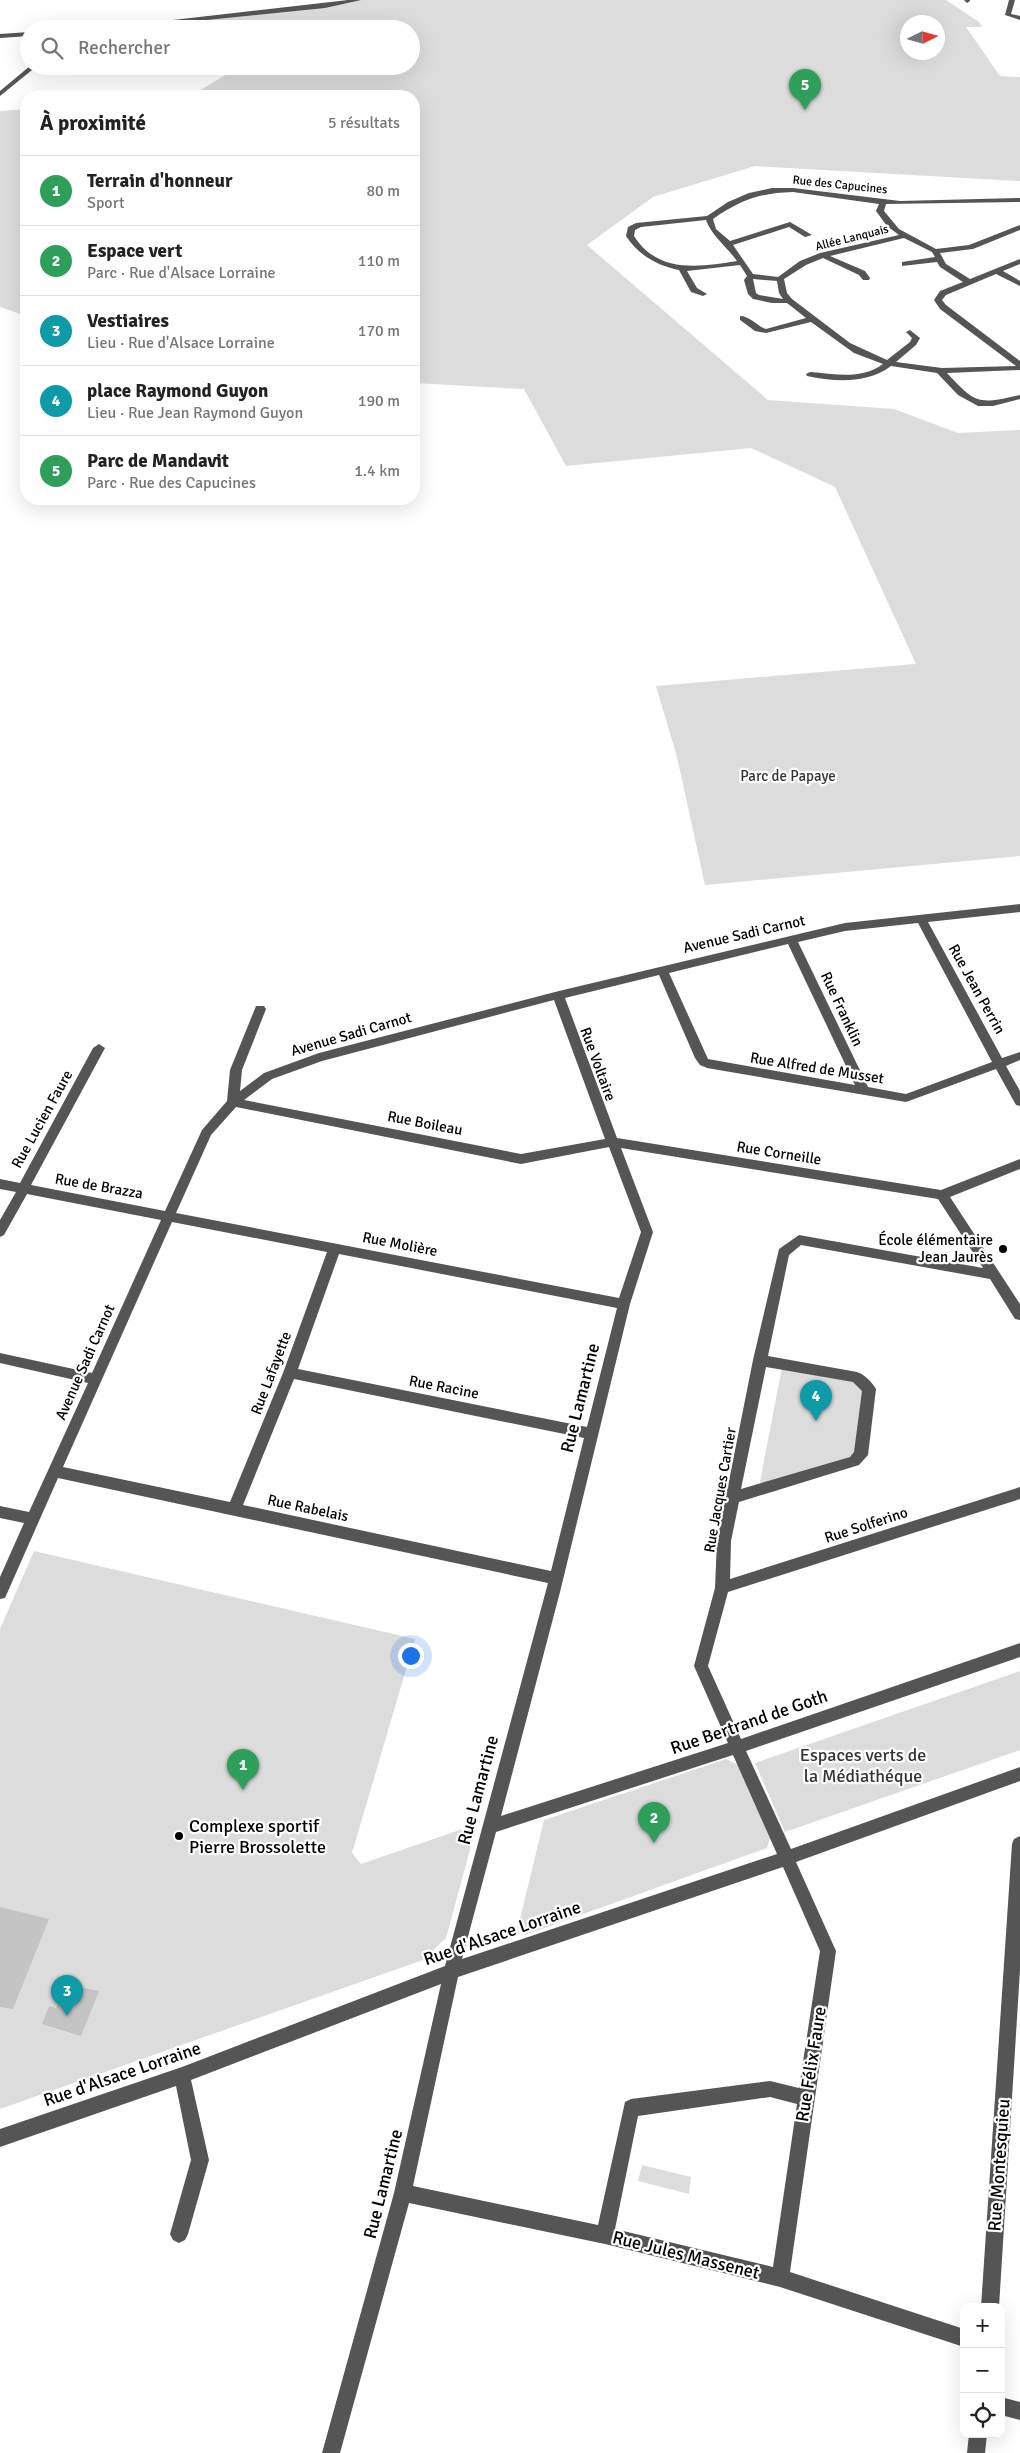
<!DOCTYPE html>
<html lang="fr">
<meta charset="utf-8">
<style>
:root{--surface:#fff;--page:#f6f6f6;--text:#222;--muted:#767676;--line:#e0e0e0;--accent:#000}
body{margin:0;font-family:Signika,sans-serif;background:var(--page);color:var(--text)}
.controls{position:absolute;right:15px;bottom:15px;display:grid;overflow:hidden;border-radius:10px;box-shadow:0 5px 20px #0002}
.controls button{width:45px;height:45px;display:grid;place-items:center;padding:0;border:0;border-bottom:1px solid var(--line);background:var(--surface);color:var(--text);font:25px sans-serif}
.compass{position:absolute;left:900px;top:15px;width:45px;height:45px;border-radius:50%;background:var(--surface);box-shadow:0 5px 20px #0002;rotate:85deg}
.you{position:absolute;left:410px;top:1655px;width:18px;height:18px;margin:-12px;border:4px solid #fff;border-radius:50%;background:#1a73e8;box-shadow:0 0 0 8px #1a73e833}
.badge{display:grid;place-items:center;width:32px;height:32px;border-radius:50%;background:var(--accent);color:#fff;font-size:16px;font-weight:700}
.pin{position:absolute;translate:-50% -41px;filter:drop-shadow(0 1px 2px #0008)}
.pin::after{content:'';position:absolute;top:26px;width:18px;height:15px;background:inherit;clip-path:polygon(0 0,100% 0,50% 100%)}
.list{margin:0;padding:0;list-style:none}
h2{display:flex;justify-content:space-between;align-items:center;height:65px;margin:0;padding:0 20px;font-size:21px}
h2 small{font-size:16px;font-weight:400;color:var(--muted)}
.list li{display:grid;grid-template-columns:32px 1fr auto;gap:15px;align-items:center;box-sizing:border-box;height:70px;padding:0 20px;border-top:1px solid var(--line)}
.list b{display:block;font-size:19px;white-space:nowrap}
.list p{margin:0;font-size:16px;white-space:nowrap;color:var(--muted)}
.list em{font-size:16px;font-style:normal;color:var(--muted)}
.icon{flex:none;width:28px;height:28px;fill:none;stroke:currentColor;stroke-width:2;stroke-linecap:round;stroke-linejoin:round}
.map{position:relative;flex:none;width:1020px;height:2453px;overflow:hidden}
.search{position:absolute;background:var(--surface);box-shadow:0 5px 20px #0002;left:20px;top:20px;width:400px;height:55px;display:flex;align-items:center;gap:12px;box-sizing:border-box;padding:0 18px;border-radius:28px;color:var(--muted);font-size:19px}
.panel{position:absolute;background:var(--surface);box-shadow:0 5px 20px #0002;left:20px;top:90px;width:400px;height:415px;border-radius:20px}
.map>svg:first-child{display:block}
.green{fill:#dcdcdc;fill-rule:evenodd}
.building{fill:#c4c4c4}
.lines{fill:none;stroke-linecap:round;stroke-linejoin:round}
.minor{fill:#555;fill-rule:evenodd}
.poi-dot{fill:#000;stroke:#fff;stroke-width:2}
.labels{text-anchor:middle;dominant-baseline:central;stroke-width:4.5;stroke-linejoin:round;paint-order:stroke}
.far-street-label{font-size:12px;fill:#000;stroke:#fff}
.park-label{font-size:15px;fill:#333;stroke:#fff}
.street-label{font-size:15px;fill:#000;stroke:#fff}
.poi-label{font-size:15px;fill:#000;stroke:#fff;text-anchor:end}
.near-street-label{font-size:18px;fill:#000;stroke:#fff}
.near-park-label{font-size:18px;fill:#333;stroke:#fff}
.near-poi-label{font-size:18px;fill:#000;stroke:#fff;text-anchor:start}
</style>
<div class="map">
<svg width="1020" height="2453" viewBox="0 0 1020 2453">
<rect width="100%" height="100%" fill="#fff"/>
<g class="green">
<path d="M 358,0 L 946,0 L 979,22 L 982,27 L 966,27 L 1000,76 L 1020,77 L 1020,181 L 755,166 L 653,197 L 587,245 L 768,400 L 894,409 L 958,433 L 1020,430 L 1020,856 L 705,885 L 677,757 L 656,686 L 916,664 L 835,487 L 751,448 L 566,466 L 524,389 L 414,383 L 414,96 L 168,96 L 197,92 L 229,73 L 200,66 L 411,66 L 411,29 L 174,29 L 176,21 ZM 908,22 L 938,22 L 938,52 L 908,52 Z"/>
<path d="M 26,109 L 26,316 L 0,307 L 0,111 Z"/>
<path d="M 782,1367 L 858,1382 L 865,1388 L 854,1456 L 759,1487 Z"/>
<path d="M 34,1551 L 415,1639 L 352,1853 L 361,1864 L 477,1824 L 446,1938 L 423,1960 L 0,2109 L 0,1629 Z"/>
<path d="M 1020,1671 L 1020,1750 L 785,1832 L 755,1763 Z"/>
<path d="M 726,1759 L 740,1766 L 770,1838 L 767,1848 L 525,1935 L 518,1927 L 544,1820 Z"/>
<path d="M 642,2165 L 691,2177 L 689,2194 L 638,2181 Z"/>
</g>
<g class="building">
<path d="M 0,1907 L 49,1919 L 13,2009 L 0,2007 Z"/>
<path d="M 65,1984 L 99,1991 L 81,2036 L 42,2024 L 49,2006 L 56,2008 Z"/>
</g>
<g class="lines">
<g class="minor">
<path d="M 348,0 L 361,0 L 325,8 L 118,29 L 94,29 Z"/>
<path d="M 964,0 L 970,0 L 970,1 L 967,3 Z"/>
<path d="M 1009,0 L 1015,0 L 1011,14 L 1020,16 L 1020,20 L 1005,15 Z"/>
<path d="M 29,32 L 29,36 L 0,38 L 0,34 Z"/>
<path d="M 30,66 L 37,66 L 0,96 L 0,91 Z"/>
<path d="M 772,188 L 793,188 L 900,201 L 1020,198 L 1020,202 L 886,204 L 884,211 L 899,229 L 936,249 L 969,245 L 1020,225 L 1020,230 L 973,249 L 940,253 L 946,264 L 970,279 L 1020,259 L 1020,264 L 1003,271 L 1020,281 L 1020,286 L 996,274 L 946,295 L 942,300 L 946,305 L 1020,361 L 1020,370 L 947,373 C 977,405 978,404 1020,395 L 1020,399 L 993,406 L 978,406 L 958,395 L 937,373 L 891,366 C 867,384 835,382 807,376 L 806,374 L 810,372 C 836,374 861,380 883,364 L 854,353 L 811,322 L 766,333 L 755,331 L 740,320 L 740,316 C 750,316 757,326 766,329 L 806,318 L 787,303 L 772,303 L 753,299 L 748,294 L 744,280 L 747,276 L 740,265 L 687,271 L 697,288 L 707,294 L 703,296 L 691,292 L 679,270 C 658,266 638,255 626,236 L 628,227 L 636,223 L 707,216 L 728,202 L 749,193 ZM 793,192 L 879,204 L 876,211 L 887,226 L 899,235 L 820,253 L 800,261 L 778,277 L 753,274 L 733,245 L 789,227 L 805,237 L 812,235 L 790,222 L 730,241 L 716,229 L 713,219 C 741,200 759,193 793,192 ZM 706,220 C 711,235 727,247 737,261 C 700,267 658,274 634,236 L 635,230 L 641,227 ZM 904,238 L 932,252 L 935,257 L 902,262 L 902,266 L 937,262 L 940,267 L 963,282 L 940,291 L 934,300 L 940,309 L 1016,366 L 942,368 L 896,362 L 916,345 L 920,338 L 910,330 L 906,332 L 912,338 L 910,342 L 887,360 L 850,343 L 792,299 L 787,293 L 784,279 L 806,265 L 823,258 L 859,275 L 863,280 L 869,280 L 870,278 L 865,271 L 830,256 ZM 753,279 L 777,281 L 779,293 L 783,299 L 759,295 L 756,293 Z"/>
<path d="M 1020,904 L 1020,912 L 928,922 L 1002,1058 L 1020,1052 L 1020,1060 L 1006,1066 L 1020,1091 L 1020,1106 L 1016,1105 L 996,1069 L 906,1102 L 707,1068 L 700,1065 L 695,1058 L 659,975 L 565,998 L 617,1138 L 941,1190 L 1020,1159 L 1020,1169 L 950,1197 L 1020,1304 L 1020,1320 L 1015,1319 L 990,1279 L 801,1245 L 789,1255 L 768,1356 L 857,1372 C 864,1374 872,1382 876,1389 L 868,1455 L 859,1465 L 739,1502 L 731,1541 L 730,1579 L 1020,1487 L 1020,1499 L 728,1592 L 708,1666 L 741,1739 L 1020,1643 L 1020,1657 L 746,1751 L 791,1849 L 1020,1767 L 1020,1781 L 796,1862 L 836,1951 L 790,2272 L 964,2329 L 964,2347 L 780,2287 L 605,2244 L 409,2203 L 340,2453 L 322,2453 L 394,2193 L 441,1984 L 191,2080 L 209,2160 L 188,2234 L 185,2240 L 179,2243 L 173,2240 L 170,2234 L 191,2160 L 176,2086 L 0,2147 L 0,2129 L 182,2067 L 445,1966 L 548,1583 L 58,1478 L 5,1598 L 0,1599 L 0,1577 L 24,1523 L 0,1518 L 0,1506 L 29,1512 L 88,1383 L 0,1363 L 0,1353 L 92,1373 L 161,1220 L 27,1194 L 4,1235 L 0,1237 L 0,1220 L 16,1192 L 0,1189 L 0,1179 L 20,1183 L 93,1048 L 99,1044 L 105,1048 L 31,1185 L 165,1211 L 202,1130 L 227,1101 L 230,1070 L 256,1006 L 264,1006 L 266,1009 L 242,1070 L 240,1091 L 264,1073 L 319,1053 L 559,991 L 845,923 ZM 918,923 L 992,1062 L 906,1094 L 868,1087 L 798,942 L 845,931 ZM 788,944 L 855,1085 L 708,1059 L 669,973 ZM 554,1000 L 605,1139 L 521,1154 L 244,1100 L 272,1079 L 322,1061 ZM 236,1107 L 521,1164 L 609,1147 L 641,1232 L 619,1298 L 176,1213 L 211,1135 ZM 621,1148 L 938,1199 L 983,1268 L 799,1235 L 779,1249 L 753,1360 L 717,1541 L 715,1588 L 694,1666 L 728,1743 L 501,1816 L 560,1592 L 630,1304 L 653,1232 ZM 172,1222 L 327,1252 L 283,1373 L 230,1502 L 63,1467 ZM 339,1254 L 617,1308 L 587,1427 L 298,1369 ZM 766,1367 L 853,1382 L 862,1391 L 854,1452 L 850,1457 L 741,1489 ZM 294,1379 L 584,1438 L 551,1571 L 243,1505 ZM 733,1755 L 777,1854 L 462,1959 L 496,1832 ZM 783,1867 L 820,1951 L 799,2088 L 770,2081 L 631,2099 L 625,2102 L 598,2225 L 413,2186 L 458,1977 ZM 770,2097 L 797,2104 L 773,2267 L 615,2229 L 638,2116 Z"/>
<path d="M 1020,1836 L 1020,1970 L 999,2307 L 981,2307 L 1012,1844 L 1014,1839 Z"/>
<path d="M 1001,2397 L 1020,2402 L 1020,2420 L 1001,2415 Z"/>
<path d="M 969,2434 L 987,2434 L 985,2453 L 967,2453 Z"/>
</g>
</g>
<g class="poi-dot">
<circle cx="1003" cy="1249" r="5"/>
<circle cx="179" cy="1836" r="5"/>
</g>
<g class="labels">
<g class="far-street-label">
<text transform="translate(840 185) rotate(6)">Rue des Capucines</text>
<text transform="translate(852 238) rotate(-14)">Allée Lanquais</text>
</g>
<g class="park-label">
<text x="788" y="776">Parc de Papaye</text>
</g>
<g class="street-label">
<text transform="translate(744 934) rotate(-13)">Avenue Sadi Carnot</text>
<text transform="translate(977 989) rotate(61)">Rue Jean Perrin</text>
<text transform="translate(842 1009) rotate(65)">Rue Franklin</text>
<text transform="translate(351 1034) rotate(-16)">Avenue Sadi Carnot</text>
<text transform="translate(598 1064) rotate(70)">Rue Voltaire</text>
<text transform="translate(817 1068) rotate(9)">Rue Alfred de Musset</text>
<text transform="translate(42 1119) rotate(-61)">Rue Lucien Faure</text>
<text transform="translate(425 1123) rotate(11)">Rue Boileau</text>
<text transform="translate(779 1153) rotate(9)">Rue Corneille</text>
<text transform="translate(99 1186) rotate(10)">Rue de Brazza</text>
<text transform="translate(400 1244) rotate(11)">Rue Molière</text>
<text transform="translate(85 1362) rotate(-66)">Avenue Sadi Carnot</text>
<text transform="translate(271 1373) rotate(-69)">Rue Lafayette</text>
<text transform="translate(444 1387) rotate(11)">Rue Racine</text>
<text transform="translate(720 1490) rotate(-80)">Rue Jacques Cartier</text>
<text transform="translate(308 1508) rotate(12)">Rue Rabelais</text>
<text transform="translate(866 1525) rotate(-18)">Rue Solferino</text>
</g>
<g class="poi-label">
<text x="993" y="1240">École élémentaire<tspan x="993" dy="17">Jean Jaurès</tspan></text>
</g>
<g class="near-street-label">
<text transform="translate(580 1398) rotate(-76)">Rue Lamartine</text>
<text transform="translate(749 1722) rotate(-19)">Rue Bertrand de Goth</text>
<text transform="translate(478 1790) rotate(-75)">Rue Lamartine</text>
<text transform="translate(502 1933) rotate(-19)">Rue d'Alsace Lorraine</text>
<text transform="translate(811 2064) rotate(-81)">Rue Félix Faure</text>
<text transform="translate(122 2074) rotate(-19)">Rue d'Alsace Lorraine</text>
<text transform="translate(999 2165) rotate(-86)">Rue Montesquieu</text>
<text transform="translate(383 2184) rotate(-76)">Rue Lamartine</text>
<text transform="translate(686 2255) rotate(14)">Rue Jules Massenet</text>
</g>
<g class="near-park-label">
<text x="863" y="1755">Espaces verts de<tspan x="863" dy="21">la Médiathéque</tspan></text>
</g>
<g class="near-poi-label">
<text x="189" y="1826">Complexe sportif<tspan x="189" dy="21">Pierre Brossolette</tspan></text>
</g>
</g>
</svg>
<div class="controls">
<button>+</button>
<button>−</button>
<button><svg class="icon" aria-label="locate" viewBox="0 0 24 24"><circle cx="12" cy="12" r="6"/><path d="M12 2v4M12 18v4M2 12h4M18 12h4"/></svg></button>
</div>
<svg class="compass" viewBox="-18 -18 36 36"><path d="M0-13l5 13h-10z" fill="#e53935"/><path d="M0 13l5-13h-10z" fill="#767676"/></svg>
<div class="you"></div>
<div class="pin badge" style="left:243px;top:1790px;background:#2e9e5b">1</div>
<div class="pin badge" style="left:654px;top:1843px;background:#2e9e5b">2</div>
<div class="pin badge" style="left:67px;top:2016px;background:#0f9aa8">3</div>
<div class="pin badge" style="left:816px;top:1421px;background:#0f9aa8">4</div>
<div class="pin badge" style="left:805px;top:110px;background:#2e9e5b">5</div>
<div class="search"><svg class="icon" aria-label="search" viewBox="0 0 24 24"><circle cx="10" cy="10" r="6"/><path d="M15 15l6 6"/></svg>Rechercher</div>
<section class="panel">
<h2>À proximité<small>5 résultats</small></h2>
<ul class="list">
<li><span class="badge" style="background:#2e9e5b">1</span><div><b>Terrain d'honneur</b><p>Sport</p></div><em>80 m</em></li>
<li><span class="badge" style="background:#2e9e5b">2</span><div><b>Espace vert</b><p>Parc · Rue d'Alsace Lorraine</p></div><em>110 m</em></li>
<li><span class="badge" style="background:#0f9aa8">3</span><div><b>Vestiaires</b><p>Lieu · Rue d'Alsace Lorraine</p></div><em>170 m</em></li>
<li><span class="badge" style="background:#0f9aa8">4</span><div><b>place Raymond Guyon</b><p>Lieu · Rue Jean Raymond Guyon</p></div><em>190 m</em></li>
<li><span class="badge" style="background:#2e9e5b">5</span><div><b>Parc de Mandavit</b><p>Parc · Rue des Capucines</p></div><em>1.4 km</em></li>
</ul>
</section>
</div>
